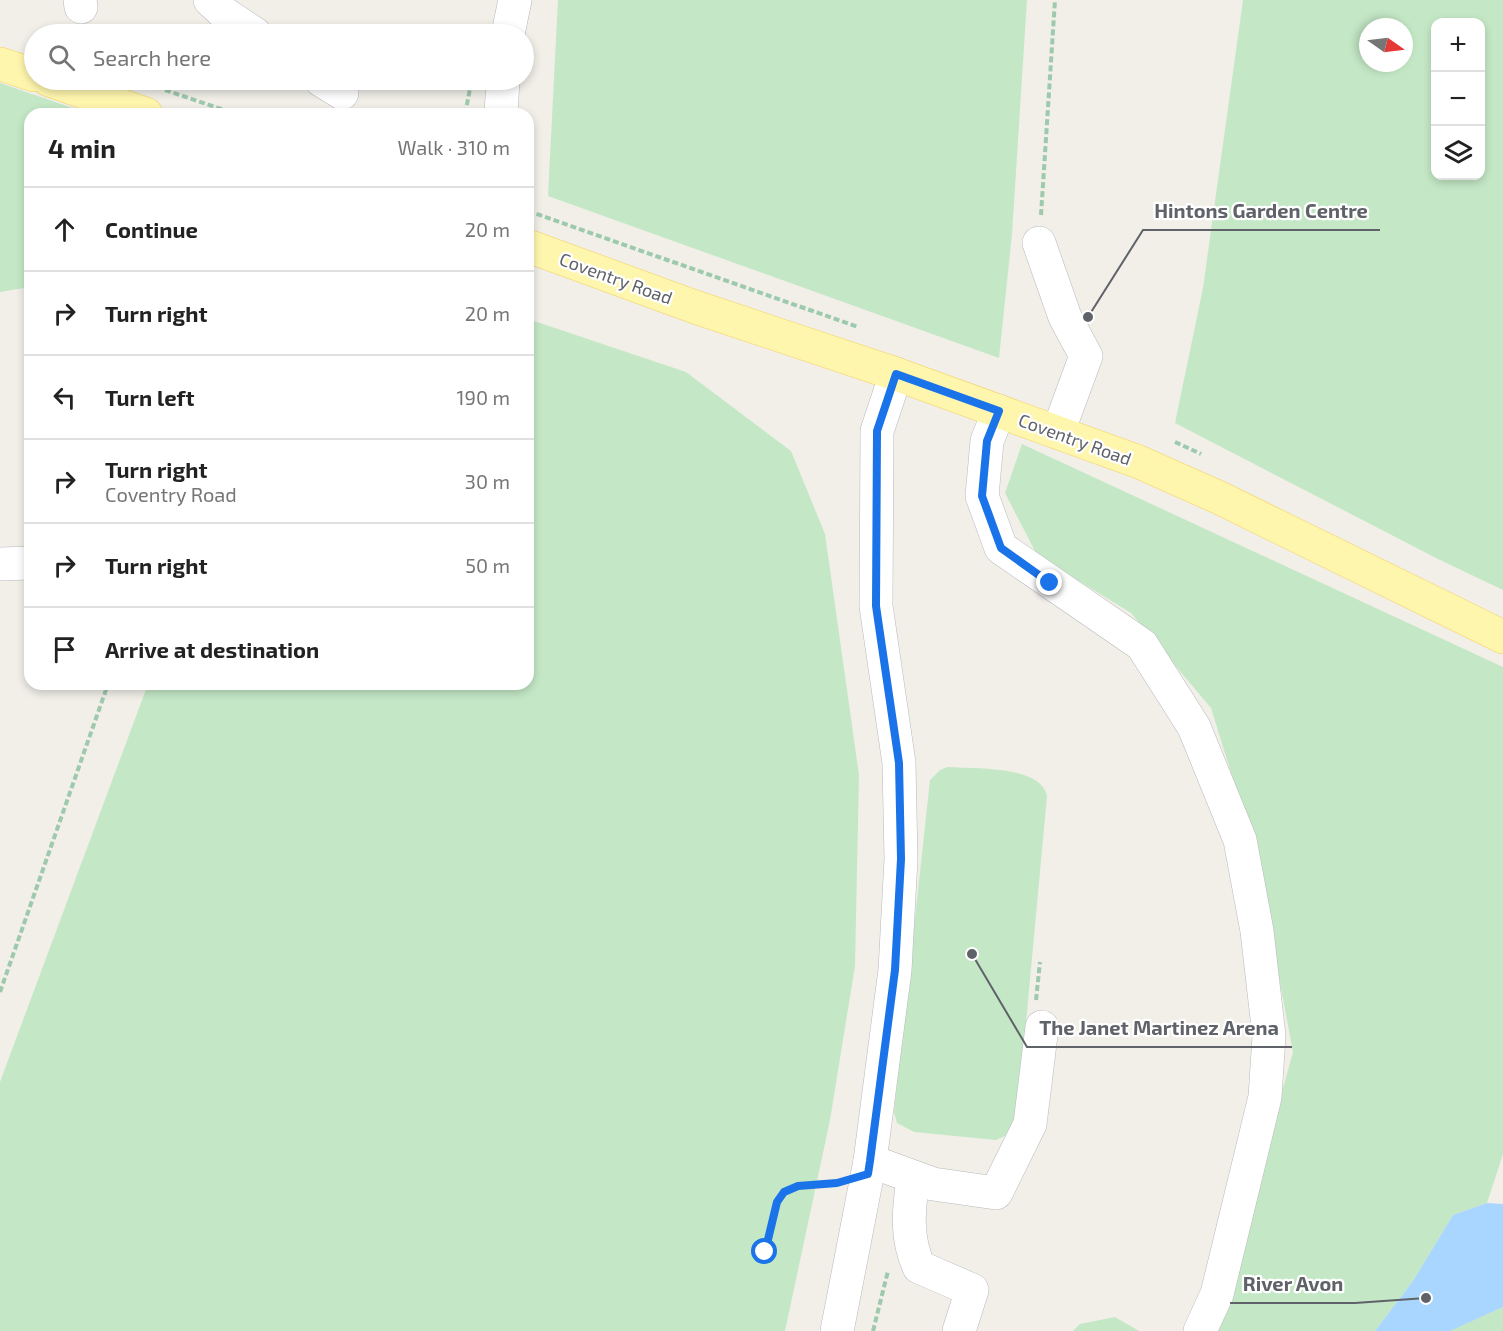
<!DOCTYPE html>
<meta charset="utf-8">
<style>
:root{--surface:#fff;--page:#f6f6f6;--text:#222;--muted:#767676;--line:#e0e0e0}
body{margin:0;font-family:"Exo 2",sans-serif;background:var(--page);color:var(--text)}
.controls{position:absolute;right:18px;top:18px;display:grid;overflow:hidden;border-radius:12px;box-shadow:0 3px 9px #0003}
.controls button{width:54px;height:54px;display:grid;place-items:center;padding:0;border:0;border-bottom:2px solid var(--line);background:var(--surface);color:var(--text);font:30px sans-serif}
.compass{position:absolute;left:1359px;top:18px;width:54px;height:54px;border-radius:50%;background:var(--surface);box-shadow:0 3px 9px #0003;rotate:104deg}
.stop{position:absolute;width:18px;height:18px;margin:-14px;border:4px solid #1a73e8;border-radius:50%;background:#fff}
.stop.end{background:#1a73e8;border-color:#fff;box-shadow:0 2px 6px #0008}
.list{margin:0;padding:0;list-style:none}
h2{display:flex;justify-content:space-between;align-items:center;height:78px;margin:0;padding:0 24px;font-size:26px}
h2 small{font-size:20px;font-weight:400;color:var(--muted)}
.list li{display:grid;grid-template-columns:39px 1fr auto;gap:18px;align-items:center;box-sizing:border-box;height:84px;padding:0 24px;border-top:2px solid var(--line)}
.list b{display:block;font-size:22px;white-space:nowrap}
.list p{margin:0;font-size:20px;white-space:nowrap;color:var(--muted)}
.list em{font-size:20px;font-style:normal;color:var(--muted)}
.icon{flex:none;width:33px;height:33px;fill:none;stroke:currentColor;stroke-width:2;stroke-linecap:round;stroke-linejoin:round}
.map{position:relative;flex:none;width:1503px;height:1331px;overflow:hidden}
.search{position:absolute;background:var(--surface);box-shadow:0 3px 9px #0003;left:24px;top:24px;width:510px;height:66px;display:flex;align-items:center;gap:15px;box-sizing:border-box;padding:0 21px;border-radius:33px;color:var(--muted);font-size:22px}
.panel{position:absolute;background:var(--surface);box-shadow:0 3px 9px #0003;left:24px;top:108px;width:510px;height:582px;border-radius:18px}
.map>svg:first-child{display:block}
.green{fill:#c4e8c6;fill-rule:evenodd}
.water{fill:#a9d6ff}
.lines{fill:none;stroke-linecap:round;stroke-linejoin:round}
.minor-casing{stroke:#b8b9be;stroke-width:34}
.major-casing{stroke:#f3d05e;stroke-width:34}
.path{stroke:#9dc9ac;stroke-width:4;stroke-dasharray:6 3;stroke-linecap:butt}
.minor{stroke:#fff;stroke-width:33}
.major{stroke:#fff6ae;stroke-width:33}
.route{stroke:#1a73e8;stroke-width:8}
.labels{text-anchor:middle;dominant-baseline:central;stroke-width:4.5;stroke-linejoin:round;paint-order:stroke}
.street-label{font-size:18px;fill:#5f6268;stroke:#fff}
.leader{fill:none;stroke:#5f6268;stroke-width:2}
.callout-dot{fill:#5f6268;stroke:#fff;stroke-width:2}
.callout-label{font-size:20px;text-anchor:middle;font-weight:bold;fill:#5f6268;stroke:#fff;stroke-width:4.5;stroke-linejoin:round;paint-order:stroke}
</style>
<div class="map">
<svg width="1503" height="1331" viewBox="0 0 1503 1331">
<rect width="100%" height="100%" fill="#f1efe8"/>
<g class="green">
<path d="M 558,0 L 1027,0 L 1012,234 L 999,358 L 548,196 Z"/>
<path d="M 1243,0 L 1503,0 L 1503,590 L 1436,558 L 1175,423 L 1203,288 ZM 1480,22 L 1480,176 L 1436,176 L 1436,22 ZM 1368,27 L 1404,27 L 1404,63 L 1368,63 Z"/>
<path d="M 0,83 L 90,114 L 30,114 L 30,287 L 0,292 Z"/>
<path d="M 528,319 L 686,372 L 791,451 L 825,534 L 859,775 L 855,966 L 830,1120 L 785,1331 L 0,1331 L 0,1082 L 148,684 L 528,684 Z"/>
<path d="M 1022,444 L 1503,667 L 1503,1154 L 1487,1203 L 1453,1215 L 1413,1281 L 1375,1331 L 1216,1331 L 1293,1052 L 1255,850 L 1211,708 L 1131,613 L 1037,555 L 1005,493 Z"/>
<path d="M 948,767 C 973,769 1041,765 1047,796 L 1017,1120 L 1007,1135 L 996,1140 L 914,1132 L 897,1123 L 894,1112 L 930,780 L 940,770 Z"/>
<path d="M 1503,1307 L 1503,1331 L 1450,1331 L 1452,1329 Z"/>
<path d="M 1115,1317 L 1139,1331 L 1073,1331 L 1080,1324 Z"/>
</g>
<path class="water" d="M 1487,1203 L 1503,1204 L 1503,1307 L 1450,1331 L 1375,1331 L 1413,1281 L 1453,1215 Z"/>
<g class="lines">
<defs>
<g id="minor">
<path d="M 80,0 L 81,7"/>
<path d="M 210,0 L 225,14 L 255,34"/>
<path d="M 508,34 L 515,0"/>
<path d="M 321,80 L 342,93"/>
<path d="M 501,114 L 503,80"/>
<path d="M 1039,243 L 1065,317 L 1086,356 L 1058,432"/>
<path d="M 999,411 L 987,441 L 982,496 L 1001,548 L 1142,645 L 1194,727 L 1240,840 L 1257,931 L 1269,1036 L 1265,1097 L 1217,1294 L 1200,1331"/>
<path d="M 0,564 L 30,563"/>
<path d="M 870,1161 L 933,1184 L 996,1193 L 1030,1124 L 1042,1027"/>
<path d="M 913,1177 C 909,1209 905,1236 919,1267 L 972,1290 L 959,1331"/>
<path d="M 837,1331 L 870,1161 L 895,970 L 901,859 L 899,763 L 876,606 L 877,431 L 896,374"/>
</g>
<g id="major">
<path d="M 0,64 L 34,75"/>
<path d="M 49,80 L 146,114"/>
<path d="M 528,246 L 695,307 L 896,374 L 1139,462 L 1220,498 L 1503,637"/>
</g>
</defs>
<use href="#minor" class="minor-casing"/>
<use href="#major" class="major-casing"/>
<g class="path">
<path d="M 165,90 L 236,114"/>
<path d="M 457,114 L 465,111"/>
<path d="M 465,114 L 470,89"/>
<path d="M 528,211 L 858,327"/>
<path d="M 1041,215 L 1055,0"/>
<path d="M 1175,442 L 1201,454"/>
<path d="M 0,992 L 108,684"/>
<path d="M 1036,1000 L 1040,962"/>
<path d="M 765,1252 C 780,1191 771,1189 836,1183"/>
<path d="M 873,1331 L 888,1271"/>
</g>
<use href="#minor" class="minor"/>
<use href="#major" class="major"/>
</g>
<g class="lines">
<path class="route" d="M 765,1252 L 777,1202 L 784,1192 L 798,1186 L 837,1183 L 868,1174 L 870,1161 L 895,970 L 901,859 L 899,763 L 876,606 L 877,431 L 896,374 L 999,411 L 987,441 L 982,496 L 1001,548 L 1050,583"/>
</g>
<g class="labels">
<g class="street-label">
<text transform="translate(616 278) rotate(20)">Coventry Road</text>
<text transform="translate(1075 439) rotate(20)">Coventry Road</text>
</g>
</g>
<path class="leader" d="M1088 317L1143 230H1380M972 954L1027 1047H1292M1426 1298L1355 1303H1230"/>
<g class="callout-dot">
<circle cx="1088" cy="317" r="6"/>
<circle cx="972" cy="954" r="6"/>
<circle cx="1426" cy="1298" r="6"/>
</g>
<g class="callout-label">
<text x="1261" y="218">Hintons Garden Centre</text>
<text x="1159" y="1035">The Janet Martinez Arena</text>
<text x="1293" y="1291">River Avon</text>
</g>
</svg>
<div class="controls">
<button>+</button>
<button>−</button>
<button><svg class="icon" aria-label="layers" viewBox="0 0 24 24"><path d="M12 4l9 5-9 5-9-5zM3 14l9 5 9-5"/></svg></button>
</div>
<svg class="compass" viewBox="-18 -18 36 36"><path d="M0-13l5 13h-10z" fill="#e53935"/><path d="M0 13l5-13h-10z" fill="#767676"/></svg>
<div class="stop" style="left:765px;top:1252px"></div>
<div class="stop end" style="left:1050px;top:583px"></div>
<div class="search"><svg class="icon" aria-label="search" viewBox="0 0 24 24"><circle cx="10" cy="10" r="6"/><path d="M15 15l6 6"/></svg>Search here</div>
<section class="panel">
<h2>4 min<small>Walk · 310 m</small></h2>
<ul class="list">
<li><svg class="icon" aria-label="ahead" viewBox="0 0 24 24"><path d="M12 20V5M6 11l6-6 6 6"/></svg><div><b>Continue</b></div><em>20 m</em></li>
<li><svg class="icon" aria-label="right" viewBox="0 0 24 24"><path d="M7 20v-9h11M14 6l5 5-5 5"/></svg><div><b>Turn right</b></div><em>20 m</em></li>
<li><svg class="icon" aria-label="left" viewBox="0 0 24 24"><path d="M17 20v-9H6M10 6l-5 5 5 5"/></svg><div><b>Turn left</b></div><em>190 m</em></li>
<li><svg class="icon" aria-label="right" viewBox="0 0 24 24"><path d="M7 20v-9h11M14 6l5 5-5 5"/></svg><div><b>Turn right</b><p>Coventry Road</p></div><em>30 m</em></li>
<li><svg class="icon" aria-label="right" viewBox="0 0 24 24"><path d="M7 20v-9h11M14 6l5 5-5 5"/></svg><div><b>Turn right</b></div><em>50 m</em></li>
<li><svg class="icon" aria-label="arrive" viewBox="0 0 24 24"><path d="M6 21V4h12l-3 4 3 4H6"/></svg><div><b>Arrive at destination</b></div></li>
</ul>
</section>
</div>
